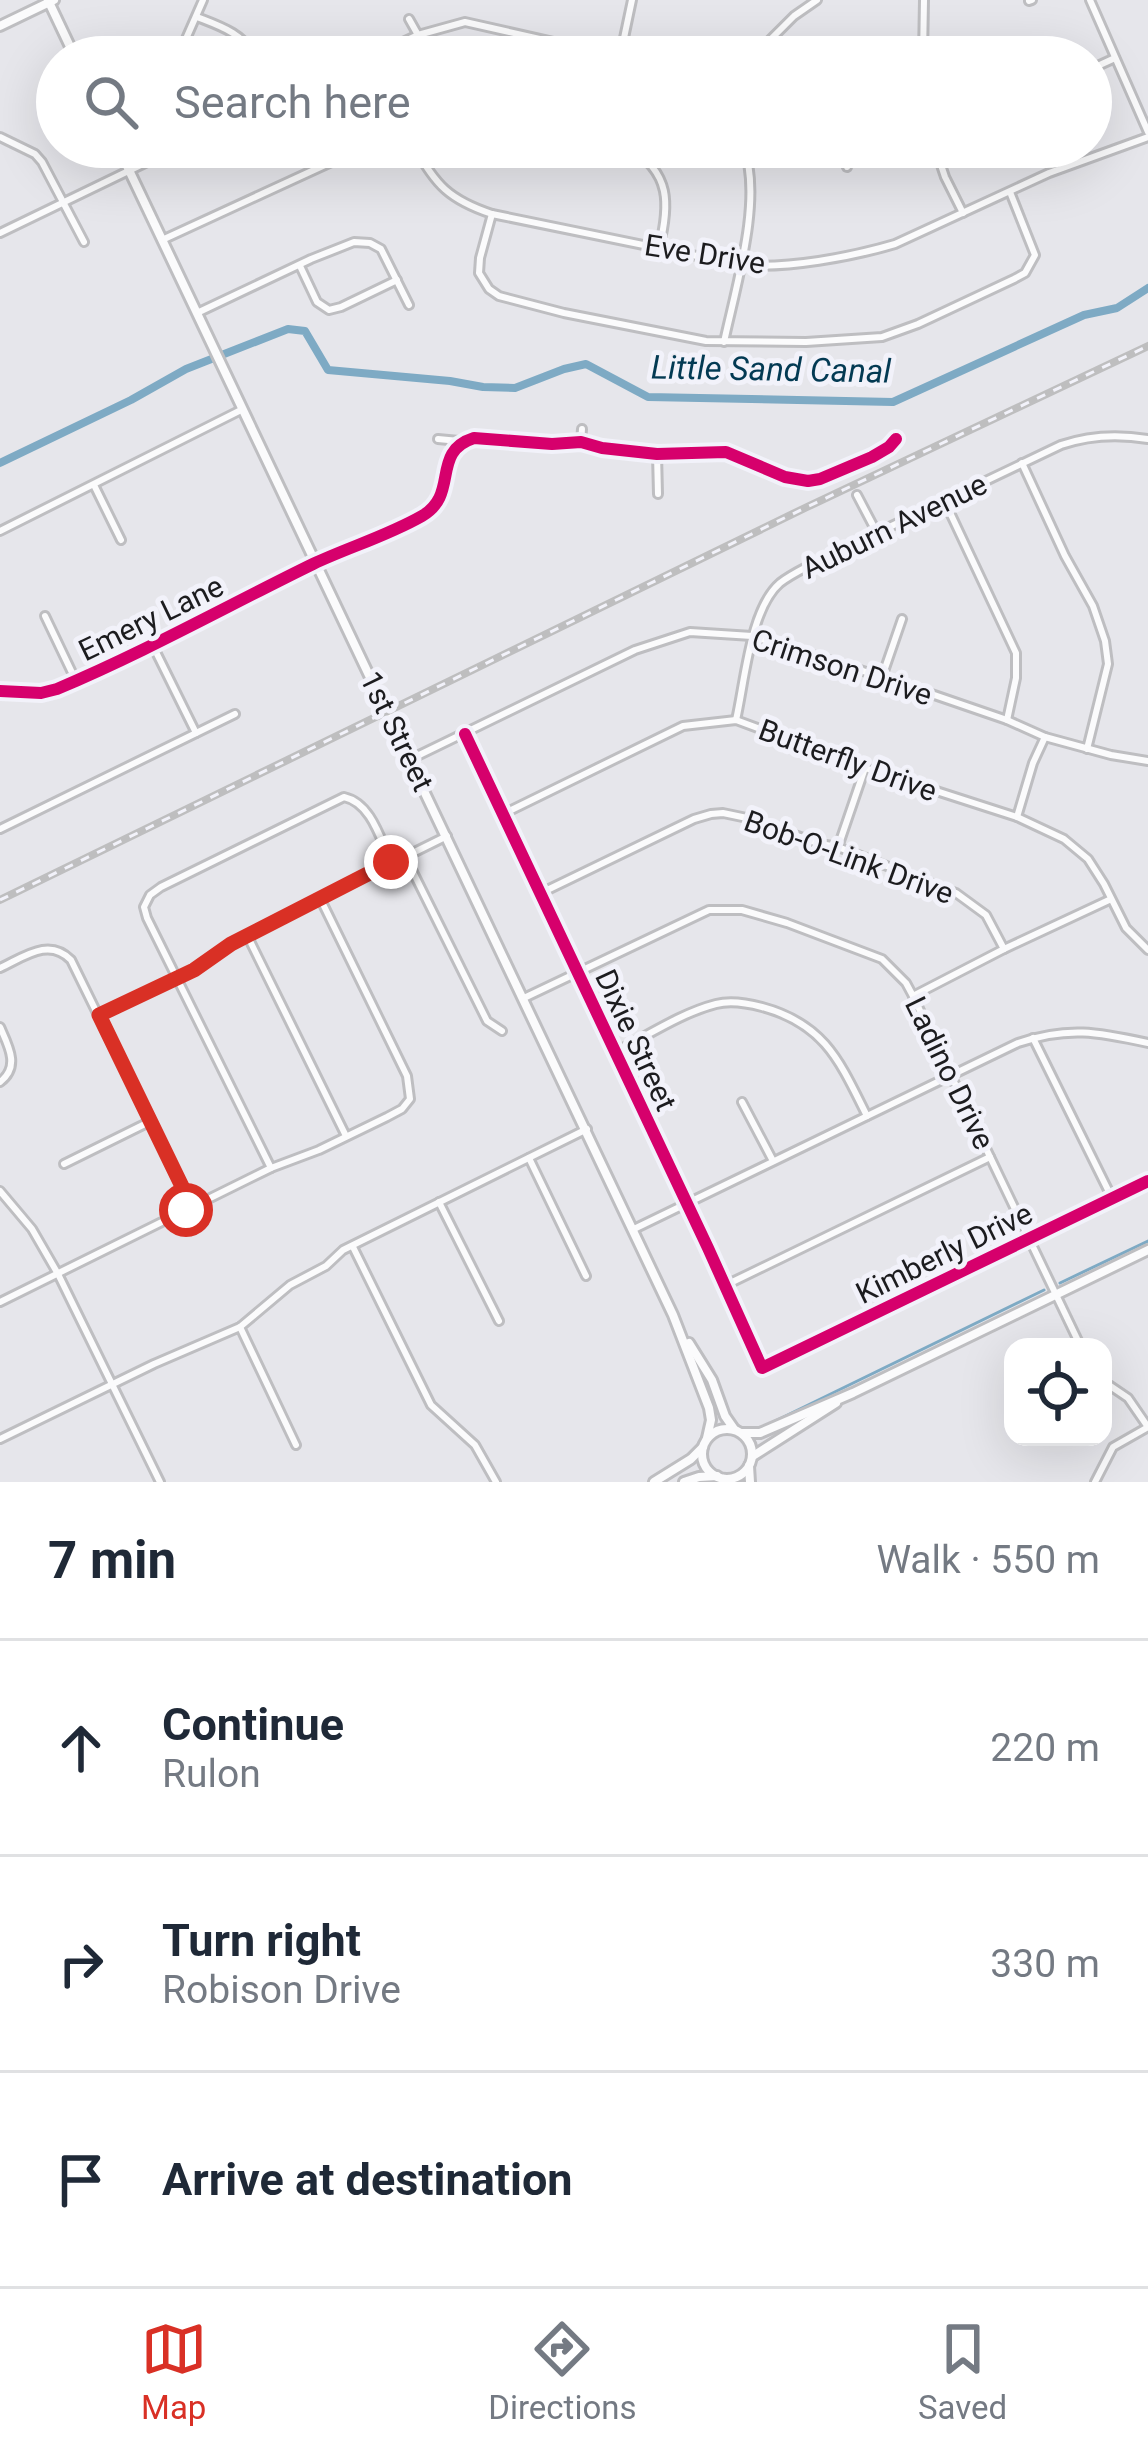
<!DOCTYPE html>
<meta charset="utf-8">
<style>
:root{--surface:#fff;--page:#f2f2f3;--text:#1f2937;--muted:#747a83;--line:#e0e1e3;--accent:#d93025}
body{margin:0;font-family:Roboto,sans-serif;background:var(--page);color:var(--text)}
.controls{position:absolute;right:36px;bottom:36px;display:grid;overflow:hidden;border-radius:24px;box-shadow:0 12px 48px #0002}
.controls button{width:108px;height:108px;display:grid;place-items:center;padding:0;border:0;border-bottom:3px solid var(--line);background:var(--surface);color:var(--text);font:60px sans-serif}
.stop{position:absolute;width:36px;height:36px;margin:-27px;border:9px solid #d93025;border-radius:50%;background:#fff}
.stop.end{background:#d93025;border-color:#fff;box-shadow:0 3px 12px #0008}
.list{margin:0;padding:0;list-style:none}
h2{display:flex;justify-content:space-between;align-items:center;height:156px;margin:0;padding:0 48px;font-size:51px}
h2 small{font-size:39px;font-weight:400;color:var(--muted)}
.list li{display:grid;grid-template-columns:78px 1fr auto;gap:36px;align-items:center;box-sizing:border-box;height:216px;padding:0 48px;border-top:3px solid var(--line)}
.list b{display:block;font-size:45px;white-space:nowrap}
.list p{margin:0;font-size:39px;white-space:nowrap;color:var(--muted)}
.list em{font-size:39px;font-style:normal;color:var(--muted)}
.icon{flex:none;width:66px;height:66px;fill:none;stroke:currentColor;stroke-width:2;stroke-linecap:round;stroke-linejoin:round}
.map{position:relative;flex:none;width:1148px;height:1482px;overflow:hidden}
.search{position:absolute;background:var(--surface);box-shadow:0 12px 48px #0002;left:36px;right:36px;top:36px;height:132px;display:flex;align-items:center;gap:30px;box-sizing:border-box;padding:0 42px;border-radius:66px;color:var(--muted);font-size:45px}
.sheet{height:804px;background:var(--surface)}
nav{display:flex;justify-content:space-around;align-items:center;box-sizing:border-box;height:168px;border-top:3px solid var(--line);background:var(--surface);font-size:33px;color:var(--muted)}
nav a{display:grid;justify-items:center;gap:6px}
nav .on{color:var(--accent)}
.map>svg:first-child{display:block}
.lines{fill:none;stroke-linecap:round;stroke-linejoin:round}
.stream{stroke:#7eaac4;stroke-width:3}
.canal{stroke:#7eaac4;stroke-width:8}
.minor-casing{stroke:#bebec1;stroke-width:12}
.tertiary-casing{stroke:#bebec1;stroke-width:14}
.secondary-casing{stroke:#bebec1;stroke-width:14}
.minor{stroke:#fbfbfc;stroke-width:6}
.tertiary{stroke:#fbfbfc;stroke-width:8}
.secondary{stroke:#fbfbfc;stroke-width:8}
.rail-casing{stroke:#bebebf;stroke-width:8}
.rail{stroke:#f2f2fa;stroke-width:3;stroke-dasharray:9;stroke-linecap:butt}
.cycleway-casing{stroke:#f2f2fa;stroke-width:20}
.cycleway{stroke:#d6006c;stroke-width:12}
.route{stroke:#d93025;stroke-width:15}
.labels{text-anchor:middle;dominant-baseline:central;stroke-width:10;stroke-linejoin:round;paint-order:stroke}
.street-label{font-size:30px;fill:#1c1c1f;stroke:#f2f2fa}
.water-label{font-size:33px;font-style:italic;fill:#033a53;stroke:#f2f2fa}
</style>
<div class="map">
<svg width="1148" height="1482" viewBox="0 0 1148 1482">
<rect width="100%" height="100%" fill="#e6e6eb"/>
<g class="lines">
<g class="stream">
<path d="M 1060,1283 L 1148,1241"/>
<path d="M 765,1426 L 1044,1290"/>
</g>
<path class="canal" d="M 0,463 L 131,400 L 186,369 L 288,329 L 305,331 L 328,370 L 450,381 L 483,387 L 515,388 L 564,369 L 586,364 L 648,397 L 893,402 L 1084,315 L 1117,308 L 1148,288"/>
<defs>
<g id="minor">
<path d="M 1090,0 L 1148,132"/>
<path d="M 1029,1 L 1032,0"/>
<path d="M 197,17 C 220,26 243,33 255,57"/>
<path d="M 409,19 L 418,35"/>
<path d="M 178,57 L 203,0"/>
<path d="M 371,57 L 418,35 L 465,22 L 620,57"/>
<path d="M 620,57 L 632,0"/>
<path d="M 753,57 L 794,16 L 817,0"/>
<path d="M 923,57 L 924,0"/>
<path d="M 1091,69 L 1115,58"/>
<path d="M 0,137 L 35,154 L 42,162 L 84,242"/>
<path d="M 415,147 C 435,185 450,200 492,214 L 741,265 C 787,269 851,257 895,244 L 1049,173 L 1148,137"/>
<path d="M 629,147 C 671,173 670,204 659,248"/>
<path d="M 838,147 L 847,167"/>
<path d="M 935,147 L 945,177 L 963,213"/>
<path d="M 747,157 L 771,147"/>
<path d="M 492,214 L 480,258 L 479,273 L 489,289 L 499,296 L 564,313 L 706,341 L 806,342 L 882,337 L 918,324 L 1014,279 L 1025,273 L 1035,255 L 1010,192"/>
<path d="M 0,233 L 178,147"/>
<path d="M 162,240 L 364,147"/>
<path d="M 300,266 L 317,302 L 329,310 L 341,307 L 397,280"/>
<path d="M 197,313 L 311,259 L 354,242 L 370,243 L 381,249 L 409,305"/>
<path d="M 724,342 C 735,290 764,196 743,147"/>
<path d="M 438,439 L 459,441"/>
<path d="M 581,442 L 582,429"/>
<path d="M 657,454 L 658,494"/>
<path d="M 1022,463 L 1065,556 L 1093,606 L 1105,641 L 1108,664 L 1087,749"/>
<path d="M 94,485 L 121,540"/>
<path d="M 857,495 L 878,535"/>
<path d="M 945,502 L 1016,653 L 1016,678 L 1007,720"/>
<path d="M 0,531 L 243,409"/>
<path d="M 45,616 L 76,681"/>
<path d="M 153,646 L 196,733"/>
<path d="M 882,677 L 902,619"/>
<path d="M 0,691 L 41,693 L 57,689 C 145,652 227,606 313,564 C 349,547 387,536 422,516 C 460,494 430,452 474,438 L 552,444 L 581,442 L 602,448 L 657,454 L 726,452 L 785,477 L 808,481 L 820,479 L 872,457 L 889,447 L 896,439"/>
<path d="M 736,720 C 745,681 750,609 780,583 C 790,575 803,569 814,563 L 1061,445 C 1090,435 1118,434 1148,439"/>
<path d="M 465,734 L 708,1248 L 762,1368 L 1148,1181"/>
<path d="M 411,759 L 635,650 L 690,632 L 752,636 L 882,677 L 1007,720 L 1045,737 L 1111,755 L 1148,761"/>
<path d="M 503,814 L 683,726 L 736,720 L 865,768 L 1017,817 L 1064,839 L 1088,859 L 1104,884 L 1126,928 L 1148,950"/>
<path d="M 1017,817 L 1033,763 L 1045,737"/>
<path d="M 0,829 L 235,714"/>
<path d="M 838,847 L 865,768"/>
<path d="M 405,856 L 487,1021 L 502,1031"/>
<path d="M 541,893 L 694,819 L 711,814 L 723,813 L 747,818 L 820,844 L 838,847 L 956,893 L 986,915 L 1004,949"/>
<path d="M 247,935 L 346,1136"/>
<path d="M 0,968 C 24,957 49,937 71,960 L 192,1207"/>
<path d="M 913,996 L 1004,949 L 1109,900"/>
<path d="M 524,998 L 709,910 L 742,910 L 787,923 L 882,959 L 906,983 L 913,996 L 1081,1347"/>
<path d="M 99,1015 L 194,970 L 220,951 L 247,935 L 447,836"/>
<path d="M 0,1027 C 9,1047 20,1067 0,1082"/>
<path d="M 1033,1038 L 1112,1198"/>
<path d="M 615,1052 C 647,1036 681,1013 716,1004 C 731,1000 747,1003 762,1007 C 825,1024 840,1062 867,1116"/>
<path d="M 742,1102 L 773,1161"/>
<path d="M 529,1158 L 586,1276"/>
<path d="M 64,1164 L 149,1122"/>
<path d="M 271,1168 L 147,918 L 144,907 L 150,895 L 161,887 L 344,797 C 371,803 380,838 391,862"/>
<path d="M 0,1191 L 32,1229 L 58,1274 L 160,1482"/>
<path d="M 439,1202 L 499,1321"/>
<path d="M 634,1229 L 1018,1043 C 1068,1026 1098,1032 1148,1043"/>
<path d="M 353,1247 L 431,1405 L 475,1445 L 496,1482"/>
<path d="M 724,1286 L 990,1157"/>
<path d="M 0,1302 L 271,1168 L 319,1150 L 387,1117 L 402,1109 L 410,1099 L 407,1076 L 320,898"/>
<path d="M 240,1327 L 296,1445"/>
<path d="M 1103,1381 L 1128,1398 L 1148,1427"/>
<path d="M 1010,1392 L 1013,1387"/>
<path d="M 0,1439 L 154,1364 L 240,1327 L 290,1285 L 326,1266 L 343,1250 L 587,1129"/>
<path d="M 1095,1482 L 1113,1447 L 1148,1427"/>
</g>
<g id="tertiary">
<path d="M 749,1466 L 750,1482"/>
<path d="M 724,1479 L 730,1482"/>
</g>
<g id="secondary">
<path d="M 48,0 L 75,57"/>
<path d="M 0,26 L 54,0"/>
<path d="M 118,147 L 673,1315 L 709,1408 L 711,1420 L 707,1438"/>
<path d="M 689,1343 L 712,1380 L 725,1416 L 734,1429"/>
<circle cx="727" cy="1454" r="25"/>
<path d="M 742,1433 L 760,1433 L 853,1393 L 1148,1250"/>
<path d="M 753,1456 L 836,1403"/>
<path d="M 654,1482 L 691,1459 L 703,1447"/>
<path d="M 684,1482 L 699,1477 L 717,1476"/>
</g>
</defs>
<use href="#minor" class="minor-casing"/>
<use href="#tertiary" class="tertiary-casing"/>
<use href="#secondary" class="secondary-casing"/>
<use href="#minor" class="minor"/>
<use href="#tertiary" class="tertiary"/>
<use href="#secondary" class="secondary"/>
<defs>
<path id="rail" d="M 0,900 L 807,507 L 1148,346"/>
</defs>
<use href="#rail" class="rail-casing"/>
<use href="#rail" class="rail"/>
<defs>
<g id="cycleway">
<path d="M 0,691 L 41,693 L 57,689 C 145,652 227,606 313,564 C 349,547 387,536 422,516 C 460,494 430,452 474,438 L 552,444 L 581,442 L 602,448 L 657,454 L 726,452 L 785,477 L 808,481 L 820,479 L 872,457 L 889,447 L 896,439"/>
<path d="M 465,734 L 708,1248 L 762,1368 L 1148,1181"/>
</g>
</defs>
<use href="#cycleway" class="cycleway-casing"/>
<use href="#cycleway" class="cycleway"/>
</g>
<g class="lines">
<path class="route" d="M 186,1210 L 192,1207 L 99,1015 L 194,970 L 231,944 L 391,862"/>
</g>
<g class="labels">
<g class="street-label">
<text transform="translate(705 254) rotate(9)">Eve Drive</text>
<text transform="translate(894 526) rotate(-26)">Auburn Avenue</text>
<text transform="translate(151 618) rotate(-26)">Emery Lane</text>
<text transform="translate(842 667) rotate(18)">Crimson Drive</text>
<text transform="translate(397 731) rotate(64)">1st Street</text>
<text transform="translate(848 760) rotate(20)">Butterfly Drive</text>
<text transform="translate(849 857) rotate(20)">Bob-O-Link Drive</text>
<text transform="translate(636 1040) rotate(65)">Dixie Street</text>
<text transform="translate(950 1073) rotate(64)">Ladino Drive</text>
<text transform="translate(944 1253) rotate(-26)">Kimberly Drive</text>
</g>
<g class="water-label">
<text transform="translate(771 369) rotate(1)">Little Sand Canal</text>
</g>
</g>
</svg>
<div class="controls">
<button><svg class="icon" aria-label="locate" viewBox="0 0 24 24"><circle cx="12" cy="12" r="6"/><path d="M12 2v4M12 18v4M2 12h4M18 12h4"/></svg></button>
</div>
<div class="stop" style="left:186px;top:1210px"></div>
<div class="stop end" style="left:391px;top:862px"></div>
<div class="search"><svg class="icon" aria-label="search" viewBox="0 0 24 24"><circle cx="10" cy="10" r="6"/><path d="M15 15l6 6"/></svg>Search here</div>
</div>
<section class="sheet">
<h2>7 min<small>Walk · 550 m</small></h2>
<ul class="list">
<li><svg class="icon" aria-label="ahead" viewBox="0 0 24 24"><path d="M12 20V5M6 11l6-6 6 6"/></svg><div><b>Continue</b><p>Rulon</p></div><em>220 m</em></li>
<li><svg class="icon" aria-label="right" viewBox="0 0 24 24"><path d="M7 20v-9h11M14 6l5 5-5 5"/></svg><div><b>Turn right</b><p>Robison Drive</p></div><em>330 m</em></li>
<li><svg class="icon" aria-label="arrive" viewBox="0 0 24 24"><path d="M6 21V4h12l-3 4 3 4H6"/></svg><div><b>Arrive at destination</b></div></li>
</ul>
</section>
<nav>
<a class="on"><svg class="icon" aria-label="map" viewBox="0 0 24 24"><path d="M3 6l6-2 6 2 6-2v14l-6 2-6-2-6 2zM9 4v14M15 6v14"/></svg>Map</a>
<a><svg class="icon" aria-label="directions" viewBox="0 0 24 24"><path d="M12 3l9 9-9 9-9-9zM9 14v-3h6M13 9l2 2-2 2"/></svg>Directions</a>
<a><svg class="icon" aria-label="saved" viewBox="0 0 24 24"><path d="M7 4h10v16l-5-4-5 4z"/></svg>Saved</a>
</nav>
